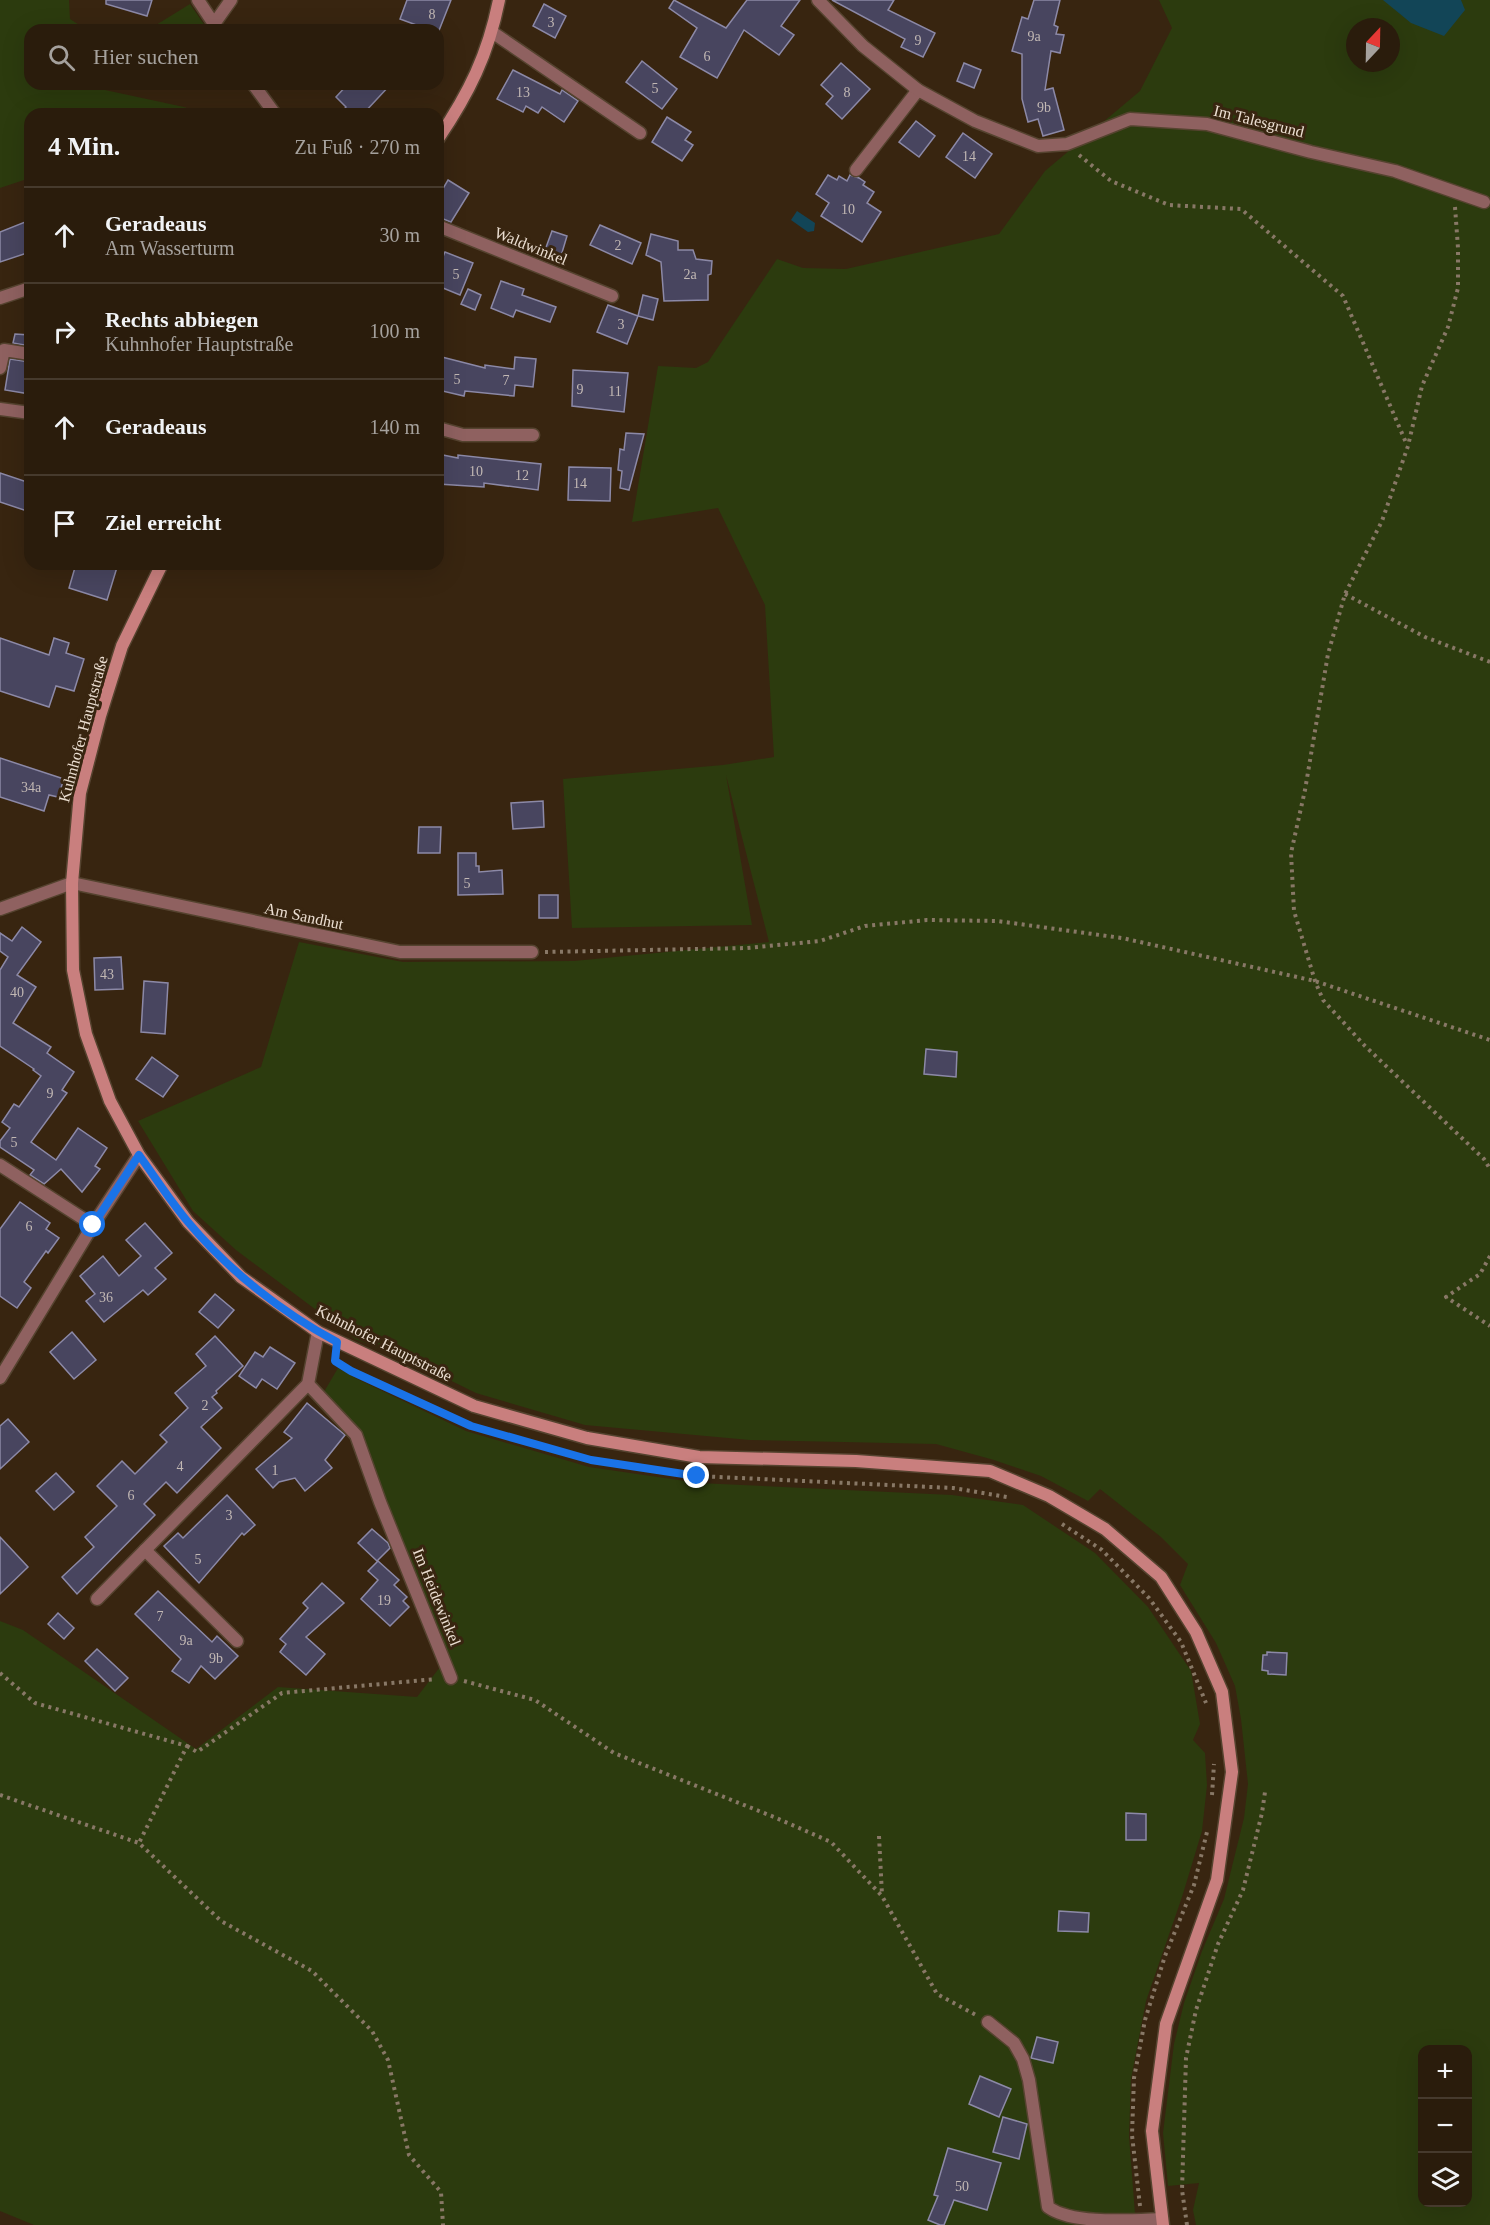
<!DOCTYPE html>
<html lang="de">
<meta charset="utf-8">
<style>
:root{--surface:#2a1c0c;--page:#36291a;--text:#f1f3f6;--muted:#a5a19d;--line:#463a2d}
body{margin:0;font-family:Georgia,serif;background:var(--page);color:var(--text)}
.controls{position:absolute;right:18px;bottom:18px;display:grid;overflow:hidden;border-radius:12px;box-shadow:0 6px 24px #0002}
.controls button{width:54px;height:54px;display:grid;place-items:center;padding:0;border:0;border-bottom:2px solid var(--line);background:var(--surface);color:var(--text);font:30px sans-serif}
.compass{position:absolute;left:1346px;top:18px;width:54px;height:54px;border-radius:50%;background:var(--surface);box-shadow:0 6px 24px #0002;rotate:22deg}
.stop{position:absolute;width:18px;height:18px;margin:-14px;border:4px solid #1a73e8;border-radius:50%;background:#fff}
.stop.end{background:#1a73e8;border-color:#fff;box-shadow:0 2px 6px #0008}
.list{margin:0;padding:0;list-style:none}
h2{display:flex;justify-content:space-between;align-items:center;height:78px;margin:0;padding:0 24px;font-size:26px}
h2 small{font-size:20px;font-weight:400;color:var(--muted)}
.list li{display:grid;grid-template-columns:39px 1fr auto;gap:18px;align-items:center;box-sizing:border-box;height:96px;padding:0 24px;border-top:2px solid var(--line)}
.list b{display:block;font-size:22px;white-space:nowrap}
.list p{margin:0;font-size:20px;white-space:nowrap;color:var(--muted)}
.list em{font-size:20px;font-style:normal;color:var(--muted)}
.icon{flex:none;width:33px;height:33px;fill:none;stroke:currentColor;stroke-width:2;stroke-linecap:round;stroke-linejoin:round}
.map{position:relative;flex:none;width:1490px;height:2225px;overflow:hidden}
.search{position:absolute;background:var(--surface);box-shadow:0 6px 24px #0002;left:24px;top:24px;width:420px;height:66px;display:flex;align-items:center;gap:15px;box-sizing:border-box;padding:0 21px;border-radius:18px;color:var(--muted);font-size:22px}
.panel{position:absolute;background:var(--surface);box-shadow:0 6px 24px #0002;left:24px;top:108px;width:420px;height:462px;border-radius:18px}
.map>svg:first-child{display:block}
.green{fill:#2c3b0e;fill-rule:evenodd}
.water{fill:#124557}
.building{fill:#48455f;stroke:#8c89a7;stroke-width:1.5}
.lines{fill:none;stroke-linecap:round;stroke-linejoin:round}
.lane-casing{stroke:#55432f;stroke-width:15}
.street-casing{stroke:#55432f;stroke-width:15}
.secondary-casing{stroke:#55432f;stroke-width:15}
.path{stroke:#887866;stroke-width:4;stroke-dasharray:3 4.5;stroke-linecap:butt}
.lane{stroke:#8f6160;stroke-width:12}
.street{stroke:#8f6160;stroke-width:12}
.secondary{stroke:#c97f7e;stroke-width:12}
.route{stroke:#1a73e8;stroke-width:8}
.labels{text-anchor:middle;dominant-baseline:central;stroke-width:6;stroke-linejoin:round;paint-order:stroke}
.number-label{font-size:14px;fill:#c2b8b4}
.street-label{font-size:16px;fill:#ebded1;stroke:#382510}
</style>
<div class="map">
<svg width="1490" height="2225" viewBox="0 0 1490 2225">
<rect width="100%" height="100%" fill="#382510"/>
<g class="green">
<path d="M 0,0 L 69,0 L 70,19 L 87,30 L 30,30 L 30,84 L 108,84 L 105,90 L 184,107 L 205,114 L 182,114 L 180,111 L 174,114 L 30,114 L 30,178 L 0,188 Z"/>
<path d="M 1159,0 L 1490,0 L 1490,2225 L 1196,2225 L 1193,2210 L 1199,2183 L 1168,2186 L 1163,2133 L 1174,2044 L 1184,2003 L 1202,1951 L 1224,1899 L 1244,1818 L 1248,1784 L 1241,1719 L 1235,1686 L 1216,1643 L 1180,1585 L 1188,1564 L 1161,1537 L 1100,1489 L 1088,1501 L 1041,1476 L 994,1460 L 936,1444 L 750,1440 L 585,1425 L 476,1393 L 409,1360 L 355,1339 L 236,1250 L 193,1211 L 138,1121 L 261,1067 L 299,942 L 403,962 L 574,961 L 769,942 L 726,775 L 752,925 L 572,928 L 563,779 L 723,765 L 774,757 L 765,605 L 718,508 L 632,522 L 658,366 L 696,368 L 708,362 L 777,259 L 803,268 L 846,269 L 999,234 L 1045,171 L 1140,91 L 1172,28 ZM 1355,27 L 1391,27 L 1391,63 L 1355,63 ZM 1422,2050 L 1468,2050 L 1468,2202 L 1422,2202 Z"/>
<path d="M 190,4 L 208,30 L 148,30 Z"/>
<path d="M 338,1368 L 355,1378 L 466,1431 L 589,1467 L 699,1483 L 952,1495 L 1023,1505 L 1095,1553 L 1148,1607 L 1191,1671 L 1200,1724 L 1193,1740 L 1205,1753 L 1207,1785 L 1202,1831 L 1182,1897 L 1146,2001 L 1131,2079 L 1129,2136 L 1135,2214 L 1138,2225 L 34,2225 L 0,2211 L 0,1621 L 23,1630 L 196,1749 L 278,1687 L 417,1697 L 440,1667 L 361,1432 L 321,1397 Z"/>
</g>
<g class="water">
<path d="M 1383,0 L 1461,0 L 1465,10 L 1444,36 L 1411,23 Z"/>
<path d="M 797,211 L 815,223 L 814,231 L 808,232 L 791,220 Z"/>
</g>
<g class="building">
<path d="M 106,0 L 152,0 L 147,16 L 106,4 Z"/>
<path d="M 407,0 L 451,0 L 438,33 L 438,30 L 430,30 L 400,19 Z"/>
<path d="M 674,0 L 726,28 L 747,0 L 800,0 L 781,26 L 794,35 L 779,55 L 744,30 L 717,78 L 680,57 L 697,28 L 669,8 Z"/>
<path d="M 832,0 L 894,0 L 888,10 L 935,33 L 923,57 L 901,47 L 905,39 Z"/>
<path d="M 1034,0 L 1060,0 L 1054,25 L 1058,27 L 1056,34 L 1064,35 L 1060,53 L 1051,51 L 1045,90 L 1053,88 L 1064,130 L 1043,136 L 1038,119 L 1028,122 L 1022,99 L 1022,54 L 1012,51 L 1022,17 L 1028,19 Z"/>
<path d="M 544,4 L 566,16 L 555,38 L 533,26 Z"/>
<path d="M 642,61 L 677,89 L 662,109 L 626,82 Z"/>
<path d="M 841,63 L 870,89 L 842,119 L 826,104 L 833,96 L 821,85 Z"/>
<path d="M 964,63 L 981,70 L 974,88 L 957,81 Z"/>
<path d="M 513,70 L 560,94 L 562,90 L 578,101 L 564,122 L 542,107 L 538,113 L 526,106 L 523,112 L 497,99 Z"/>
<path d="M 348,84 L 391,84 L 363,114 L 340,114 L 346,107 L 336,97 Z"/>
<path d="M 667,117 L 691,132 L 685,140 L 693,145 L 682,161 L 652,142 Z"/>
<path d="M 916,121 L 935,136 L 919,157 L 899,142 Z"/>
<path d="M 963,133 L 992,154 L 975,178 L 946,157 Z"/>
<path d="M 828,175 L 837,180 L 839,176 L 847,181 L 850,175 L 859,178 L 865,182 L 863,185 L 874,192 L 867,203 L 881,212 L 862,242 L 821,216 L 829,203 L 816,194 Z"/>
<path d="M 448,180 L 469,193 L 451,222 L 438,217 L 438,197 Z"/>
<path d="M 30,220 L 30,252 L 0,262 L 0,232 Z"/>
<path d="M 600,225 L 641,243 L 632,264 L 590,245 Z"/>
<path d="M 552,231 L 567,236 L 561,256 L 545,250 Z"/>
<path d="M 651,234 L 678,241 L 678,250 L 693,250 L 696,259 L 712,261 L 711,274 L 708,275 L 708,300 L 664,301 L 661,262 L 646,255 Z"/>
<path d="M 445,252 L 473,263 L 460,295 L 438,286 L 438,268 Z"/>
<path d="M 501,281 L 524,289 L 522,295 L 556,307 L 550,322 L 516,310 L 513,317 L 491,308 Z"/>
<path d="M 468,289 L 481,295 L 475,310 L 461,304 Z"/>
<path d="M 643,295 L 658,299 L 653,320 L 638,316 Z"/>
<path d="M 608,305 L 638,316 L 627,344 L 597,332 Z"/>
<path d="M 15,334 L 30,335 L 30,346 L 13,343 Z"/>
<path d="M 438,356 L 485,368 L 485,365 L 514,369 L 515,357 L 536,359 L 533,387 L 515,385 L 514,396 L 465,391 L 464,396 L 438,390 Z"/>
<path d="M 10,359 L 30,362 L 30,394 L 5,390 Z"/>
<path d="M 573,370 L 628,373 L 624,412 L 572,406 Z"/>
<path d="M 626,433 L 644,434 L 629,490 L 620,488 L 622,471 L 618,470 L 620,449 L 624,450 Z"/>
<path d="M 438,454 L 458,458 L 458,455 L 541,464 L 538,490 L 484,483 L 484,487 L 438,484 Z"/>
<path d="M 569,467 L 611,468 L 610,501 L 568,500 Z"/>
<path d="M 0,473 L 30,483 L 30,512 L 0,502 Z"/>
<path d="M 76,564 L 118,564 L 107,600 L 69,588 Z"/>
<path d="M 0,638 L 49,655 L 54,638 L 69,643 L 66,653 L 84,659 L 74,691 L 56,686 L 49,707 L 0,691 Z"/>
<path d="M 0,758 L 64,779 L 58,797 L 49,795 L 44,811 L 0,797 Z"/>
<path d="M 543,801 L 544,827 L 513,829 L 511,803 Z"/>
<path d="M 419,827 L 441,827 L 440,853 L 418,853 Z"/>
<path d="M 458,853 L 476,853 L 476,866 L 479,866 L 479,872 L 502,870 L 503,894 L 458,895 Z"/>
<rect x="539" y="895" width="19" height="23"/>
<path d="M 22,927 L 41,942 L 17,975 L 36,987 L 13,1023 L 51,1047 L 47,1053 L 74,1072 L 62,1090 L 67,1093 L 31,1142 L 56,1160 L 78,1128 L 107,1148 L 95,1166 L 100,1169 L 82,1192 L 61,1169 L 44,1184 L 30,1175 L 34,1170 L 0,1147 L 0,1141 L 10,1128 L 2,1122 L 14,1104 L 19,1107 L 41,1076 L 33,1070 L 34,1069 L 0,1046 L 0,970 L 8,957 L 0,951 L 0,933 L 12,941 Z"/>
<path d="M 121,957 L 123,989 L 95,990 L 94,958 Z"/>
<path d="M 144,981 L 168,983 L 165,1034 L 141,1032 Z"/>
<path d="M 926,1049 L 957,1052 L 956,1077 L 924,1074 Z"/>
<path d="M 152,1057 L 178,1076 L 163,1097 L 136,1079 Z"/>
<path d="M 20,1202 L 50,1223 L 46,1229 L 59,1238 L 48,1253 L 46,1251 L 24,1282 L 31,1288 L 17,1308 L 0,1296 L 0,1229 Z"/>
<path d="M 145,1223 L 172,1253 L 155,1268 L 166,1279 L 148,1295 L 143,1290 L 104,1322 L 86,1301 L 95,1294 L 80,1276 L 103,1256 L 119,1276 L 141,1256 L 126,1240 Z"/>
<path d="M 215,1294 L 234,1310 L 218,1328 L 199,1312 Z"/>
<path d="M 72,1332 L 96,1360 L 74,1379 L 50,1352 Z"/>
<path d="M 215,1336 L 243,1366 L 216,1391 L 217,1393 L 212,1397 L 222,1408 L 201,1427 L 221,1448 L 177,1493 L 166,1482 L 144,1504 L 155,1515 L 77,1594 L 62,1577 L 94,1547 L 85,1537 L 117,1506 L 97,1486 L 122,1461 L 135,1474 L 167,1442 L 160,1435 L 188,1408 L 175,1393 L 206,1366 L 196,1354 Z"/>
<path d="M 270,1347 L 295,1363 L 277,1389 L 262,1379 L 256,1388 L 239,1376 L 255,1352 L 263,1357 Z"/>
<path d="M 307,1403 L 345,1435 L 325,1460 L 332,1468 L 305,1491 L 295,1478 L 279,1482 L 273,1488 L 256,1469 L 292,1438 L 284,1432 Z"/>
<path d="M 8,1419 L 29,1442 L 0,1469 L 0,1426 Z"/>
<path d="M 56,1473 L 74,1492 L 54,1510 L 36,1491 Z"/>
<path d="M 227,1495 L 255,1525 L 244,1535 L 242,1533 L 199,1583 L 164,1546 L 178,1533 L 183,1538 Z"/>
<path d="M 372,1529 L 388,1543 L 390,1548 L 377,1561 L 358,1543 Z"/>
<path d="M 0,1537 L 28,1567 L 0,1594 Z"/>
<path d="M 378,1561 L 399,1580 L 394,1585 L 407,1597 L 403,1601 L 409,1607 L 390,1626 L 361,1599 L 378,1580 L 368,1571 Z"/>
<path d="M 322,1583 L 344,1603 L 306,1637 L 325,1654 L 306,1675 L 280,1652 L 286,1644 L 280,1639 L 308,1608 L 303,1603 Z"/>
<path d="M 158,1591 L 212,1642 L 217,1636 L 238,1656 L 215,1679 L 201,1666 L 189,1683 L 172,1671 L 181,1659 L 135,1614 Z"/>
<path d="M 58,1613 L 74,1628 L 64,1639 L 48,1624 Z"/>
<path d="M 97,1649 L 128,1678 L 115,1691 L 85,1661 Z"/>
<path d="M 1267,1652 L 1287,1653 L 1286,1675 L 1268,1674 L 1268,1671 L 1262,1670 L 1263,1655 L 1267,1655 Z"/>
<path d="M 1126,1813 L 1146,1814 L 1146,1840 L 1126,1840 Z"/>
<path d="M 1059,1911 L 1089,1913 L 1088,1932 L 1058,1931 Z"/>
<path d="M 1037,2037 L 1058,2042 L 1053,2063 L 1031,2058 Z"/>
<path d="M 980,2076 L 1011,2089 L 999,2117 L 969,2104 Z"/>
<path d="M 1003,2117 L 1027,2124 L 1019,2159 L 993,2152 Z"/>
<path d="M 948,2148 L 1001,2163 L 987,2210 L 954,2200 L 944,2225 L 940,2225 L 928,2220 L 938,2196 L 934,2195 Z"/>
</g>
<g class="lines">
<defs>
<g id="lane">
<path d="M 492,32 L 640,133"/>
<path d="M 856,170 L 918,90"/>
<path d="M 0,368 L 4,350 L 30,354"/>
<path d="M 0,409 L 30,413"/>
<path d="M 988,2022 L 1014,2043 L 1023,2059 L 1029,2080 L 1048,2207 C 1072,2225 1132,2220 1162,2219"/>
</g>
<g id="street">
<path d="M 198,0 L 218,30"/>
<path d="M 818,0 L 863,46 L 918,90 L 975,121 L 1038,146 L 1067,144 L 1130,119 L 1207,124 L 1311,152 L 1395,171 L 1484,202"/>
<path d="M 214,24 L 231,0"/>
<path d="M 253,84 L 275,114"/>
<path d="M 438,226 L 612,296"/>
<path d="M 0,298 L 30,288"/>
<path d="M 438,428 L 463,435 L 533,435"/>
<path d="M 0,909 L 72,883 L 400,952 L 532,952"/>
<path d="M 0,1165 L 93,1225"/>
<path d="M 0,1378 L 93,1225 L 139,1155"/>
<path d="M 308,1384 L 356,1435 L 380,1502 L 451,1678"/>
<path d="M 145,1550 L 237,1641"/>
<path d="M 97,1599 L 308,1384 L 318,1332"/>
</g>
<g id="secondary">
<path d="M 438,139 C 469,93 488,55 499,0"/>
<path d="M 162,564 L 122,646 L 100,716 L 80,793 L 72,883 L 73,970 L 86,1034 L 110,1101 L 139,1155 L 188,1222 L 241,1277 L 318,1332 L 474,1406 L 587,1438 L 699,1457 L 856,1461 L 990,1471 L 1049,1496 L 1105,1529 L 1161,1577 L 1196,1632 L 1222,1692 L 1232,1772 L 1217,1880 L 1166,2024 L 1152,2131 L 1163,2225"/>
</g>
</defs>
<use href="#lane" class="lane-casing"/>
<use href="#street" class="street-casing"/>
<use href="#secondary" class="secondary-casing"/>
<g class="path">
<path d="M 1079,155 L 1111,181 L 1169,205 L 1241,209 L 1343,296 L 1407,445"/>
<path d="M 1455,207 L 1458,248 L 1458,288 L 1448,327 L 1422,386 L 1408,446 L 1382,521 L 1345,594 L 1328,654 L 1305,790 L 1291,853 L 1294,911 L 1315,981 L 1323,1000 L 1365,1046 L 1484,1159 L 1490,1169"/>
<path d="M 1345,594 L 1425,637 L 1490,662"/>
<path d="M 545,952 L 747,948 L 820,941 L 865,926 L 927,920 L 997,921 L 1122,938 L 1315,981 L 1490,1040"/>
<path d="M 1490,1256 L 1480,1274 L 1446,1297 L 1490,1326"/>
<path d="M 336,1354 L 335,1361 L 351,1371 L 471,1426 L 591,1460 L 697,1476 L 953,1488 L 1007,1497"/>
<path d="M 1062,1524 L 1102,1550 L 1149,1598 L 1181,1642 L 1206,1703"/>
<path d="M 0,1673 L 35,1703 L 187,1746 L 139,1843 L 221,1921 L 312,1971 L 372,2031 L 388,2060 L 409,2155 L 441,2192 L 443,2225"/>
<path d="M 464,1681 L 535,1700 L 614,1753 L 774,1817 L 831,1842 L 882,1896 L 937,1994 L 976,2015"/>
<path d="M 187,1746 L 197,1752 L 282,1693 L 436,1679"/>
<path d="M 0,1795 L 139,1843"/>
<path d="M 1212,1795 L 1214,1764"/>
<path d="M 879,1836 L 882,1895"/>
<path d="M 1140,2206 L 1132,2135 L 1134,2078 L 1145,2020 L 1165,1956 L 1194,1885 L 1207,1832"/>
<path d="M 1187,2225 L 1182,2190 L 1186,2058 L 1196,2010 L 1218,1944 L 1243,1890 L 1262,1813 L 1265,1792"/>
</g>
<use href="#lane" class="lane"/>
<use href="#street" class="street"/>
<use href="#secondary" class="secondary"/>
</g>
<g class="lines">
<path class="route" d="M 93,1225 L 139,1155 C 155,1177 170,1201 188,1222 C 228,1270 281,1312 337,1342 L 335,1361 L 351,1371 L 471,1426 L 591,1460 L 697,1476"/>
</g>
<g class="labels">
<g class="number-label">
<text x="432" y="14">8</text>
<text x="551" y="22">3</text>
<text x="1034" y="36">9a</text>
<text x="918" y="40">9</text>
<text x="707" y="56">6</text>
<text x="655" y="88">5</text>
<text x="523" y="92">13</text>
<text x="847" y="92">8</text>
<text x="1044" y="107">9b</text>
<text x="969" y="156">14</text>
<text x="848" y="209">10</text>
<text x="618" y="245">2</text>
<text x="456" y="274">5</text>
<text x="690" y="274">2a</text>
<text x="621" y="324">3</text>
<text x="457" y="379">5</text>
<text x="506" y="380">7</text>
<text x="580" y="389">9</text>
<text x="615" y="391">11</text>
<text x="476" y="471">10</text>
<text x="522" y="475">12</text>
<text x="580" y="483">14</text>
<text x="31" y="787">34a</text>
<text x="467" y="883">5</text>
<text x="107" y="974">43</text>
<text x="17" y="992">40</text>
<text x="50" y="1093">9</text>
<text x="14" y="1142">5</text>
<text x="29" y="1226">6</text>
<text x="106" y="1297">36</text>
<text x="205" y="1405">2</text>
<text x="180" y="1466">4</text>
<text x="275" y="1470">1</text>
<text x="131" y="1495">6</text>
<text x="229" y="1515">3</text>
<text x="198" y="1559">5</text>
<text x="384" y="1600">19</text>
<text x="160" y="1616">7</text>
<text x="186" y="1640">9a</text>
<text x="216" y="1658">9b</text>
<text x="962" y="2186">50</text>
</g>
<g class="street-label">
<text transform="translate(1259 121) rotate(14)">Im Talesgrund</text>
<text transform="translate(531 246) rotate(22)">Waldwinkel</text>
<text transform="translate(83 729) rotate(-75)">Kuhnhofer Hauptstraße</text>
<text transform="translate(304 916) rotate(12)">Am Sandhut</text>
<text transform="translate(384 1343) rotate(27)">Kuhnhofer Hauptstraße</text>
<text transform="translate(437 1597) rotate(68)">Im Heidewinkel</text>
</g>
</g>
</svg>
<div class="controls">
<button>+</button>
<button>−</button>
<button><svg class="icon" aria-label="layers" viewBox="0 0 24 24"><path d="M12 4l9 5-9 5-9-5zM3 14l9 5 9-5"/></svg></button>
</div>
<svg class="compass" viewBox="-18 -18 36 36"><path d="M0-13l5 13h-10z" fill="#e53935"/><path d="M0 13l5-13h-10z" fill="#a5a19d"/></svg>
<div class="stop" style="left:93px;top:1225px"></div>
<div class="stop end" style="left:697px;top:1476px"></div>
<div class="search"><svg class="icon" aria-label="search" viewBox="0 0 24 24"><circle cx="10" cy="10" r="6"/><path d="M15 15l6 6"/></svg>Hier suchen</div>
<section class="panel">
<h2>4 Min.<small>Zu Fuß · 270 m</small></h2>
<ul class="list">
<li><svg class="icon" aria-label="ahead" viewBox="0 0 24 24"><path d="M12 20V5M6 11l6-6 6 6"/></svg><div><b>Geradeaus</b><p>Am Wasserturm</p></div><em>30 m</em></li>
<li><svg class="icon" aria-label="right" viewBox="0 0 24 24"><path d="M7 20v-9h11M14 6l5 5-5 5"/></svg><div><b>Rechts abbiegen</b><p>Kuhnhofer Hauptstraße</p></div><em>100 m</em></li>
<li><svg class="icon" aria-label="ahead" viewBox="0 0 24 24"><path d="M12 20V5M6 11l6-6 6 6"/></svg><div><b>Geradeaus</b></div><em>140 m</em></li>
<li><svg class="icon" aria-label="arrive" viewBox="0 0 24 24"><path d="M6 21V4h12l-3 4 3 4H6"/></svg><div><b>Ziel erreicht</b></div></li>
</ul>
</section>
</div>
